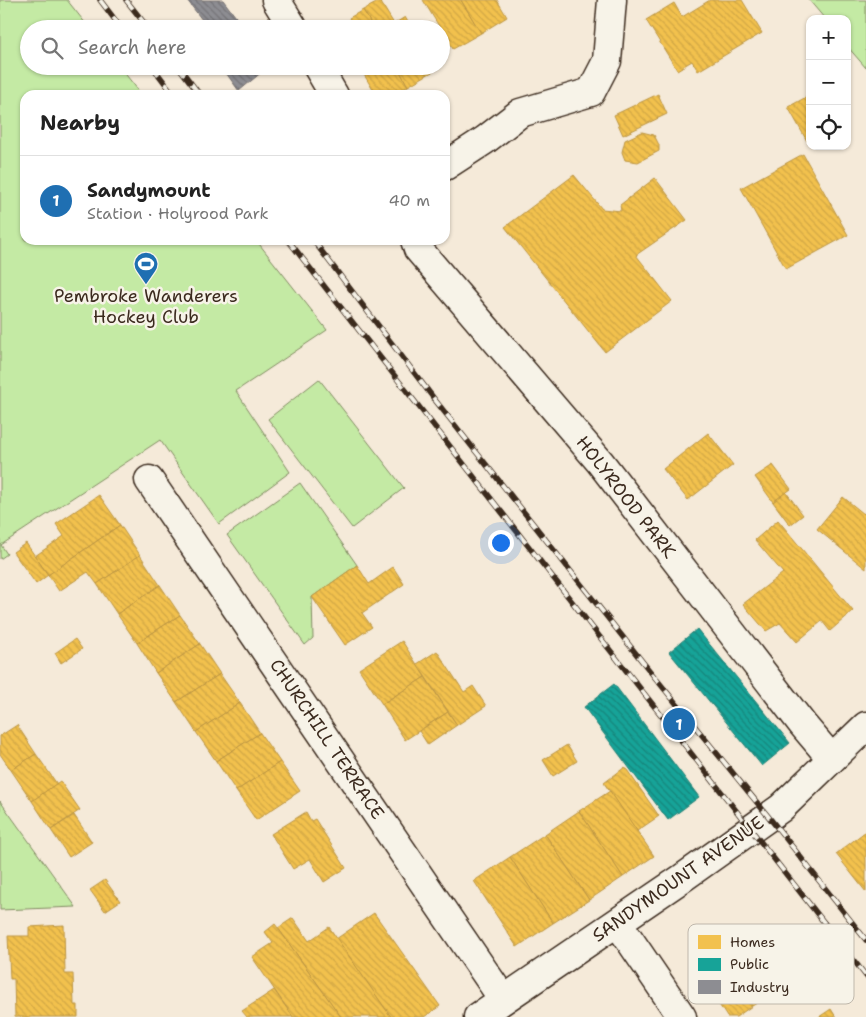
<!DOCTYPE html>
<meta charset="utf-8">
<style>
:root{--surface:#fff;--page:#f6f6f6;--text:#222;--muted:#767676;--line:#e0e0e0;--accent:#1f6fb2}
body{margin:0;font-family:"Shantell Sans",sans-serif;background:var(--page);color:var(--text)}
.controls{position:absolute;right:15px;top:15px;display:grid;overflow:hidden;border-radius:10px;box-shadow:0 1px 4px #0004}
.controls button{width:45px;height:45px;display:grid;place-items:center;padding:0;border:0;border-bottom:1px solid var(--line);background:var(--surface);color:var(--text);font:25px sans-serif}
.you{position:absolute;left:500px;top:542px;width:18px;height:18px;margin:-12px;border:4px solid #fff;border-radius:50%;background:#1a73e8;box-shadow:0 0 0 8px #1a73e833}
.badge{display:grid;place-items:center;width:32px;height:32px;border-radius:50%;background:var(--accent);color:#fff;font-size:16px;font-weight:700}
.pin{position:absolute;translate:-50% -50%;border:2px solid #fff;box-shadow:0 1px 5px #0006}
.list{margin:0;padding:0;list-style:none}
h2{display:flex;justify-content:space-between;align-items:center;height:65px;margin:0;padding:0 20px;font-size:21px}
h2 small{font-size:16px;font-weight:400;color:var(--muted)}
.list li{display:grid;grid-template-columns:32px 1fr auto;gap:15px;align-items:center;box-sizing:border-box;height:90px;padding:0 20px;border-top:1px solid var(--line)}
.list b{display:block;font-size:19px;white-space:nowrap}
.list p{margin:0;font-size:16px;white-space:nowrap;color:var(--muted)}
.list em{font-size:16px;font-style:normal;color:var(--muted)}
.icon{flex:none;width:28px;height:28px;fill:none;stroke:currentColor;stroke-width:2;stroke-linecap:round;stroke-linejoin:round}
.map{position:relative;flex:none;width:866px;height:1017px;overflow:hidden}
.search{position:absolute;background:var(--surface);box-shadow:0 1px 4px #0004;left:20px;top:20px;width:430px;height:55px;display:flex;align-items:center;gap:12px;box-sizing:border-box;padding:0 18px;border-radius:28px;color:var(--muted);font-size:19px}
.panel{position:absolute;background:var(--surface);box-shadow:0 1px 4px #0004;left:20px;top:90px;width:430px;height:155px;border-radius:15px}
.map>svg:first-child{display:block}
.green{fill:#c4eaa4;stroke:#808a61}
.homes{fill:url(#homes-back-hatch);stroke:#bb9440}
.public{fill:url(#public-back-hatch);stroke:#227f73}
.industry{fill:url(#industry-back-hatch);stroke:#746f6f}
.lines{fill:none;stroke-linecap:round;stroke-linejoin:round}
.minor-casing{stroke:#3b2a1e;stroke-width:31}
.minor{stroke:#f7f3e8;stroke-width:28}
.rail-casing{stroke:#3b2a1e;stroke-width:5.5}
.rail{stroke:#f7f3e8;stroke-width:4;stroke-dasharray:11;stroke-linecap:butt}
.labels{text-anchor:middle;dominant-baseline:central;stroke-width:5;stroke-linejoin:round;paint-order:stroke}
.poi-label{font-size:18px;fill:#3b2a1e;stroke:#f7f3e8}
.street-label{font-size:18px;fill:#3b2a1e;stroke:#f7f3e8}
.key{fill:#f7f3e8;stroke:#bfb7ab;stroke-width:1}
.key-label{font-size:14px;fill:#3b2a1e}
</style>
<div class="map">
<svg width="866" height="1017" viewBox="0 0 866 1017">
<defs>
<pattern id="homes-back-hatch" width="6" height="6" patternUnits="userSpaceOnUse" patternTransform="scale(1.25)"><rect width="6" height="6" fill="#f2c14e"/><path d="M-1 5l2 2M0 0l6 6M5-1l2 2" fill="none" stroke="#d0a644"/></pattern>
<pattern id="public-back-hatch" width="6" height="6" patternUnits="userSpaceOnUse" patternTransform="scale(1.25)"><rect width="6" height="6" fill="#17a398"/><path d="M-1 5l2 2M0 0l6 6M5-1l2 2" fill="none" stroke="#16857b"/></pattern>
<pattern id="industry-back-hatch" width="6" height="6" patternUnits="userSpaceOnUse" patternTransform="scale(1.25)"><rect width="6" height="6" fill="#8d8d92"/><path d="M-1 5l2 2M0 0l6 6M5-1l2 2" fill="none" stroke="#747377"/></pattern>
</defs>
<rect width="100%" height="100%" fill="#f5ead9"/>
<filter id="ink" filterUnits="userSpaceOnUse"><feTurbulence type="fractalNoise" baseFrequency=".02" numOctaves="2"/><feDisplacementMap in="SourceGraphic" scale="10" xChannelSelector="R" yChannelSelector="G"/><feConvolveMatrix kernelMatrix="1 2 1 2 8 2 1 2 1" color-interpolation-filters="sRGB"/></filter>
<g filter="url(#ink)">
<g class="green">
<path d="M 0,0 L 67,0 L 90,29 L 29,29 L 29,66 L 119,66 L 142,95 L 25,95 L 25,240 L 256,240 L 327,330 L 236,391 L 290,472 L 219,524 L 160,440 L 1,545 L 7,554 L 0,559 Z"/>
<path d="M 809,0 L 866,0 L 866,68 L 847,46 L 847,19 L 825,19 Z"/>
<path d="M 319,379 L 404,488 L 352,528 L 268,419 Z"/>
<path d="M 300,483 L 357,565 L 312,597 L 313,638 L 305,645 L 227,535 Z"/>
<path d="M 0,801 L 76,907 L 0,910 Z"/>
</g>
<g class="homes">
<path d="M 423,0 L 461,0 L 481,33 L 453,49 Z"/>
<path d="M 461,0 L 497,0 L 507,17 L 481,33 Z"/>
<path d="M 710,0 L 742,0 L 762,33 L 698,71 L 692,61 L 677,70 L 646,20 L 674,3 L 682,17 Z"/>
<path d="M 380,1 L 394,24 L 405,17 L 412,29 L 374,29 L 363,10 Z"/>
<path d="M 363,10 L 374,29 L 355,29 L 349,18 Z"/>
<path d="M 359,66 L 397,66 L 408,86 L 393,95 L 376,95 Z"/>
<path d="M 397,66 L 435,66 L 437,69 L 408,86 Z"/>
<path d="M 658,94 L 667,114 L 623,135 L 614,115 Z"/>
<path d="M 810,95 L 810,140 L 807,141 L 788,107 Z"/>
<path d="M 642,132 L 654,135 L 659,145 L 659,151 L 638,162 L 625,160 L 622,152 L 625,140 Z"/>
<path d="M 803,154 L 848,235 L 786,269 L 741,188 Z"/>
<path d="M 574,175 L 602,209 L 621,211 L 620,205 L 655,178 L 687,220 L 636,255 L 672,301 L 605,352 L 505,227 Z"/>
<path d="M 708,433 L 733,465 L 688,500 L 663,469 Z"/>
<path d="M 773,465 L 791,489 L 773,502 L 755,477 Z"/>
<path d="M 786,492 L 803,515 L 790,525 L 773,502 Z"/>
<path d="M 99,495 L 120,525 L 48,575 L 35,556 L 64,536 L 56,524 Z"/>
<path d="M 843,497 L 864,514 L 866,511 L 866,569 L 817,529 Z"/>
<path d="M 778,520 L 853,611 L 830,631 L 822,621 L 797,642 L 780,623 L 766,631 L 743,604 L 783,573 L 755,540 Z"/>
<path d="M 120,525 L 140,555 L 97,584 L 88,572 L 59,591 L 48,575 Z"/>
<path d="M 26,543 L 48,575 L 36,584 L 13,552 Z"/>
<path d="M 140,555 L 160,585 L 117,614 L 97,584 Z"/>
<path d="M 357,565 L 369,584 L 393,567 L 404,584 L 362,613 L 372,627 L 345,645 L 312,597 Z"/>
<path d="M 160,585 L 180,615 L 137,643 L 117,614 Z"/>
<path d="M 180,615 L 200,644 L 156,673 L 137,643 Z"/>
<path d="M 75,639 L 82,649 L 61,663 L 55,653 Z"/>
<path d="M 402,641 L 425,677 L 382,704 L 359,669 Z"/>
<path d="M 200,644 L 220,674 L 176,702 L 156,673 Z"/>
<path d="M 437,651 L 464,692 L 473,686 L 486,706 L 457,725 L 417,664 Z"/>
<path d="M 220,674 L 240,703 L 196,732 L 176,702 Z"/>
<path d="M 425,677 L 448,712 L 405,740 L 382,704 Z"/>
<path d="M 240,703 L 260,733 L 216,761 L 196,732 Z"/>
<path d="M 448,712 L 457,725 L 428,745 L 419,731 Z"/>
<path d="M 17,725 L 36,754 L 11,770 L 0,754 L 0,736 Z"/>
<path d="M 260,733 L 280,762 L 236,791 L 216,761 Z"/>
<path d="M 567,745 L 577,761 L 553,776 L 543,760 Z"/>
<path d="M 36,754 L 57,784 L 32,801 L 11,770 Z"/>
<path d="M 280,762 L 300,791 L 256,820 L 236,791 Z"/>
<path d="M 625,767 L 659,816 L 637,831 L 604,783 Z"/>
<path d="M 60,781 L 80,810 L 51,830 L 32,801 Z"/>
<path d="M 610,791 L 654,856 L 623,877 L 579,811 Z"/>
<path d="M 579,811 L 623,877 L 589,900 L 545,834 Z"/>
<path d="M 306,812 L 311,821 L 315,819 L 346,868 L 324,882 L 310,859 L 293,869 L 271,834 Z"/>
<path d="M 74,815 L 92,842 L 69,857 L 51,830 Z"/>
<path d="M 866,831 L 866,892 L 836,854 Z"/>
<path d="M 545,834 L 589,900 L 553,923 L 510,857 Z"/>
<path d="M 510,857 L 553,923 L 517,947 L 474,881 Z"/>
<path d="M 105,880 L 120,901 L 105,911 L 90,890 Z"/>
<path d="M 374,913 L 440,1006 L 424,1017 L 391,1017 L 336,939 Z"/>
<path d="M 293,918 L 309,941 L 329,927 L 391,1017 L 341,1017 L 278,928 Z"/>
<path d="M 275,924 L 278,928 L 341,1017 L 293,1017 L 252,957 L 273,943 L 265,932 Z"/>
<path d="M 64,925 L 65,974 L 73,974 L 74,1005 L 78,1005 L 78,1017 L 15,1017 L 14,979 L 10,979 L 8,936 L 29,936 L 29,927 Z"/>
<path d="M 743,941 L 775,992 L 752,1006 L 720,956 Z"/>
<path d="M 720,956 L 752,1006 L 736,1017 L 727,1017 L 697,970 Z"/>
<path d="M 274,990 L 293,1017 L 247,1017 L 242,1011 Z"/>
<path d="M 831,1009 L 836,1017 L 819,1017 Z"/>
</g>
<g class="public">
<path d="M 697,629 L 790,743 L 762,766 L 669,652 Z"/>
<path d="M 614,684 L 699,797 L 668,820 L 584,707 Z"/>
</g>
<g class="industry">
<path d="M 187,0 L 223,0 L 245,29 L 209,29 Z"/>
<path d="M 221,66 L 269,66 L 239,91 Z"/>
</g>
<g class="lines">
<defs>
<g id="minor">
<path d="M 276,0 L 294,29"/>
<path d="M 317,66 L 334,95"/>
<path d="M 445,166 L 485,140 L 520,113 L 591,92 L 607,61 L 612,0"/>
<path d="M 415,240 L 418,249 L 600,462 L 803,725 L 831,758"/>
<path d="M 149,480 L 503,999"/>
<path d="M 618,923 L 682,1017"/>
<path d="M 478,1017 L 681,879 L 781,808 L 866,726"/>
</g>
</defs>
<use href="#minor" class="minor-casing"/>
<use href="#minor" class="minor"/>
<defs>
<g id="rail">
<path d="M 100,0 L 122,29"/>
<path d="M 126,0 L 149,29"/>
<path d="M 152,66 L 174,95"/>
<path d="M 178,66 L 200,95"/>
<path d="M 288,240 L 866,976"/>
<path d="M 313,240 L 435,400 L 653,675 L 768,816 L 866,940"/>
</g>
</defs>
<use href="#rail" class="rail-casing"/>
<use href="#rail" class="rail"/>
</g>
</g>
<defs>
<symbol id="stadium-pin" viewBox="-11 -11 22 30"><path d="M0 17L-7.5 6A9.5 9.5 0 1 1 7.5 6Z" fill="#1f6fb2" stroke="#f7f3e8"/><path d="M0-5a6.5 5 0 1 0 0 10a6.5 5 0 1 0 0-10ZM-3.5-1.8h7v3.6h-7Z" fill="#fff"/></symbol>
</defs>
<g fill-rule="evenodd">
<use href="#stadium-pin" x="132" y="250" width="28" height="38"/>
</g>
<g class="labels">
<g class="poi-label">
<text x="146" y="296">Pembroke Wanderers<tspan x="146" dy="21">Hockey Club</tspan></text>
</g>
<g class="street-label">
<text transform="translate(626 497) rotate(52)">HOLYROOD PARK</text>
<text transform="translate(327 739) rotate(56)">CHURCHILL TERRACE</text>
<text transform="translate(678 879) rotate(-35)">SANDYMOUNT AVENUE</text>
</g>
</g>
<rect x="688" y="924" width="166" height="80" rx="8" class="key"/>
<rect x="698" y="935" width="23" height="14" fill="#f2c14e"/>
<rect x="698" y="958" width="23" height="13" fill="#17a398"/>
<rect x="698" y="980" width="23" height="14" fill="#8d8d92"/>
<g class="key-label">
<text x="730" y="947">Homes</text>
<text x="730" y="969">Public</text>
<text x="730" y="992">Industry</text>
</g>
</svg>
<div class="controls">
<button>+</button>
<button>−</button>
<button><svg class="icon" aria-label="locate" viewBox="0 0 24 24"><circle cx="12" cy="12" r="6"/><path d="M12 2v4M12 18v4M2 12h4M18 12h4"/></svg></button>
</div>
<div class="you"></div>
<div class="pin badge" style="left:679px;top:724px">1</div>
<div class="search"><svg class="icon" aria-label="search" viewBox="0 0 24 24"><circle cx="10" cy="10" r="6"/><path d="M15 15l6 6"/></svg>Search here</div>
<section class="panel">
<h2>Nearby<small></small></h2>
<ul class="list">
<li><span class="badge">1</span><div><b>Sandymount</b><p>Station · Holyrood Park</p></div><em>40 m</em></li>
</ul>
</section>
</div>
